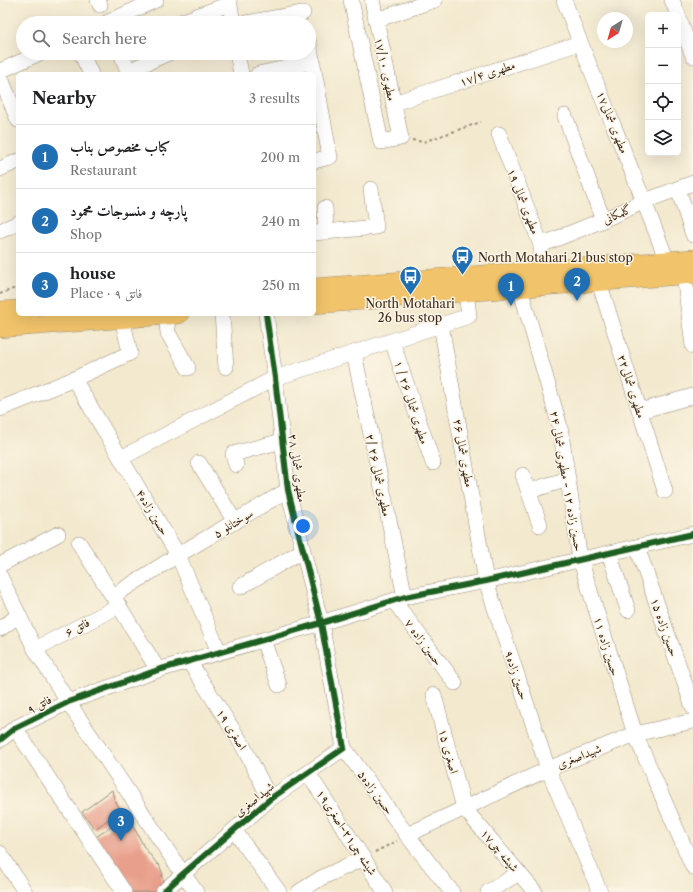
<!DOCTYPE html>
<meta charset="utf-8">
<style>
:root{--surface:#fff;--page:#f2f2f2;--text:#202124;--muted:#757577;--line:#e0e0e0;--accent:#1f6fb2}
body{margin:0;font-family:"Libre Caslon Text",Amiri,serif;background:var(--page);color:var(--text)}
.controls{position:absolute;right:12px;top:12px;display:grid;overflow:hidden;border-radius:6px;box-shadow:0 4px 16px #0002}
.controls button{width:36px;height:36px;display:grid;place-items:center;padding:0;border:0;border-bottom:1px solid var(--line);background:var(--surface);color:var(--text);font:20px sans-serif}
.compass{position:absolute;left:597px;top:12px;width:36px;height:36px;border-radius:50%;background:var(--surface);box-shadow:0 4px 16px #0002;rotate:217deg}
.you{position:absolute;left:303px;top:526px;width:14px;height:14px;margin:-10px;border:3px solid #fff;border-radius:50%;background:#1a73e8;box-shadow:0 0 0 6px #1a73e833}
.badge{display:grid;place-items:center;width:26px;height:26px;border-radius:50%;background:var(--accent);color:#fff;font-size:13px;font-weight:700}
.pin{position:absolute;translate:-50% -33px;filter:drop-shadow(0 1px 2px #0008)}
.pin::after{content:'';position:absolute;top:21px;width:14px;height:12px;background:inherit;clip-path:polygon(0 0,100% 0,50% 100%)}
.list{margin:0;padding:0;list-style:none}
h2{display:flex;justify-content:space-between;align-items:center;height:52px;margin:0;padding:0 16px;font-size:17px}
h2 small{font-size:13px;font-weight:400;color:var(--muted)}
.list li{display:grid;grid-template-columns:26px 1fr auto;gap:12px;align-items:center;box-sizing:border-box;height:64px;padding:0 16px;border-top:1px solid var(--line)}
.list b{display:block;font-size:15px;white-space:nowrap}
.list p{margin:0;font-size:13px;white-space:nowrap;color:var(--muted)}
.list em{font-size:13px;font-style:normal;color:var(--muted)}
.icon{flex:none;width:22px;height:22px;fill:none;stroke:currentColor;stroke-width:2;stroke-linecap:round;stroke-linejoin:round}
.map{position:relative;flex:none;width:693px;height:892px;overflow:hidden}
.search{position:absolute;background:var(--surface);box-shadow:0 4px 16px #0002;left:16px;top:16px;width:300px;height:44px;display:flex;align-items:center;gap:10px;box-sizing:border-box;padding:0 14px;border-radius:22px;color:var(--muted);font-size:15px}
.panel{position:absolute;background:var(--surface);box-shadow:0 4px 16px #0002;left:16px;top:72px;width:300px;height:244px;border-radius:6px}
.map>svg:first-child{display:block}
.building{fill:#e89f8b}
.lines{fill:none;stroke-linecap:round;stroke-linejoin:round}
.minor-casing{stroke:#978a76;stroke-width:16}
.major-casing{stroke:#978a76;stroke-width:20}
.path{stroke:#978a76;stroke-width:2;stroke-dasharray:3 3;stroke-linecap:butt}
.minor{stroke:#fff;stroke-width:15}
.major{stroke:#f1c36a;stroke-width:19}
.cycleway-casing{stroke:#fcf5e5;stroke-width:8}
.cycleway{stroke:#1b5e20;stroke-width:6}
.labels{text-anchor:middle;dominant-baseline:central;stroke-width:3;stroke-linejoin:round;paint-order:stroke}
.street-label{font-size:12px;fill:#3b2a1e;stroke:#fcf5e5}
.poi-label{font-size:12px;fill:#3b2a1e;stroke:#fcf5e5;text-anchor:start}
</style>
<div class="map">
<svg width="693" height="892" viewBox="0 0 693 892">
<rect width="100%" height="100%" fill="#fcf5e5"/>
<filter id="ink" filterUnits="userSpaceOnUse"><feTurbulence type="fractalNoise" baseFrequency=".025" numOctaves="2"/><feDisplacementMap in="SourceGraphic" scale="8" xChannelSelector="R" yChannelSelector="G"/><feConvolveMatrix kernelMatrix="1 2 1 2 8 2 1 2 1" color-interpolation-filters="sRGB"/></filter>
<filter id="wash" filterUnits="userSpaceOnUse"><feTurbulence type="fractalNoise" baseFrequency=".012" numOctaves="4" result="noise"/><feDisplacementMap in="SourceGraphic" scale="16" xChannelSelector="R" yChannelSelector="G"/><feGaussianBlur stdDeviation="0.9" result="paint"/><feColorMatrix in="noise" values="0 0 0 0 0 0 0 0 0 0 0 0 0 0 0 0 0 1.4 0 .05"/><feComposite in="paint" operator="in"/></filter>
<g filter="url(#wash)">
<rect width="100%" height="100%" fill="#f3e9cf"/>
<g id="blocks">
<g class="building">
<path d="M 112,790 L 114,799 L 121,810 L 95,829 L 82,812 Z"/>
<path d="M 127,816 L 138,835 L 144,847 L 158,865 L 159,864 L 163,875 L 161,876 L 167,885 L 158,892 L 131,892 L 96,837 Z"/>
</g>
</g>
</g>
<g filter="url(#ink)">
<use href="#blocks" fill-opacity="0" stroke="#978a76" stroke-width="1"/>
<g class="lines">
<defs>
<g id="minor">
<path d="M 98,0 L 100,5"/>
<path d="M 229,0 L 233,23"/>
<path d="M 351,0 L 381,142 L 401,138 L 372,0"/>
<path d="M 564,0 C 597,88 634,173 667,261"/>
<path d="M 672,0 L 678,15"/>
<path d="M 678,16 L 693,56"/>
<path d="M 376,20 L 435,0"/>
<path d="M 106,23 L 156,0"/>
<path d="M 178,23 L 229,4"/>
<path d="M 246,23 L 303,13"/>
<path d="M 309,43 L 330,157 L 314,161"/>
<path d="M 81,53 L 91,74"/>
<path d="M 121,53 L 129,74"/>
<path d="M 237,53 L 241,74"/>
<path d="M 0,71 L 40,53"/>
<path d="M 128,71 L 169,53"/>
<path d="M 258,74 L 313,62"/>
<path d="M 0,76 L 18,120"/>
<path d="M 394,103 L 580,43"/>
<path d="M 565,116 L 603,220"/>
<path d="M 499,134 L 541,245 L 541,271"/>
<path d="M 0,169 L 18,161"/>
<path d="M 678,189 L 693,235"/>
<path d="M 325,208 L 326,232"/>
<path d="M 0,231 L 18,223"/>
<path d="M 314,233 L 376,227 L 371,189"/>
<path d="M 541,245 L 603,220 L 645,201 L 693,183"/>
<path d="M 684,275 L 693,346"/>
<path d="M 599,282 L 665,491"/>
<path d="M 520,288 L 560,427 L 580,559 L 635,734 L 693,867"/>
<path d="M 222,314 L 226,367"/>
<path d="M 266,314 L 275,378 L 288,490 L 321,623 L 344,748 L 407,835 L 452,892"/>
<path d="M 166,315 L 168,333 L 188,368"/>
<path d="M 441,325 L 486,581 L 548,769 L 600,892"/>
<path d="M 392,341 L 433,463"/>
<path d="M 354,353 L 405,597"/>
<path d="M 74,379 L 178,555 L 219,652"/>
<path d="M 0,409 L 74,379 L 130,353 L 122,318"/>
<path d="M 640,411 L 693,396"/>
<path d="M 121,458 L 275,378 L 469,316 L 466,292"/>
<path d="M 199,463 L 235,522"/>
<path d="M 236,465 L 233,454 L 282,441"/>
<path d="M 523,475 L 540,525"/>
<path d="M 529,491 L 568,479"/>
<path d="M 79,543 L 119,606 L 158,670"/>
<path d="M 637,547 L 693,707"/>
<path d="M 609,553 L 628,610"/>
<path d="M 0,565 L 58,534"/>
<path d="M 0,576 L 35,649 L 68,702 L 183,874 L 196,892"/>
<path d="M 240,587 L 302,551"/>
<path d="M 113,596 L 178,555 L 288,490"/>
<path d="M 394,601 L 455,683"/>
<path d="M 0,629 L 19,615"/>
<path d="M 263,640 L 279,685"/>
<path d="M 35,649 L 119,606"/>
<path d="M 189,661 L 242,744 L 270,799"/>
<path d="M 434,695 L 464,808 L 535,892"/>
<path d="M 15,728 L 124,892"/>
<path d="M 0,740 L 15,728 L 68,702 L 158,670 L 321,623 L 405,597 L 486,581 L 693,534"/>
<path d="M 308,773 L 385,892"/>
<path d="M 234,830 L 279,892"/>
<path d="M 407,835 L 548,769 L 635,734 L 693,721"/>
<path d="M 0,853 L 25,892"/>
<path d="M 163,892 L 183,874 L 270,799 L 344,748"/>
<path d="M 299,892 L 321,878 L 364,858"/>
<path d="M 488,892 L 519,873"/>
</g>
<g id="major">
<path d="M 314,288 L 693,259"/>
<path d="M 314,304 L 693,274"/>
<path d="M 0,311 L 18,310"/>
<path d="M 0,328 L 179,314"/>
</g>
</defs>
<use href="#minor" class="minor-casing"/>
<use href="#major" class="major-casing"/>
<g class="path">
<path d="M 412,140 L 423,142 L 481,122"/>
<path d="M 0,294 L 18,287"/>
<path d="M 375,852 L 397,841"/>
</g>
<use href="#minor" class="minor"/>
<use href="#major" class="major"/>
<defs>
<g id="cycleway">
<path d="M 0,740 L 15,728 L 68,702 L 158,670 L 321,623 L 405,597 L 486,581 L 693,534"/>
<path d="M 163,892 L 183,874 L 270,799 L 344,748 L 321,623 L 288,490 L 275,378 L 266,314"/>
</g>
</defs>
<use href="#cycleway" class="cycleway-casing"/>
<use href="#cycleway" class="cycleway"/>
</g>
</g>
<defs>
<symbol id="bus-pin" viewBox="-11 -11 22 30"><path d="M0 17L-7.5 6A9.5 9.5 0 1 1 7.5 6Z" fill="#1f6fb2" stroke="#fcf5e5"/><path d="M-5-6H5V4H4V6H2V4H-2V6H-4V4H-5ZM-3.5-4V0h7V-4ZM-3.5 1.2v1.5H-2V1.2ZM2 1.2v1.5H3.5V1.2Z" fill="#fff"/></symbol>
</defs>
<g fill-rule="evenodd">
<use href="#bus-pin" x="450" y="244" width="25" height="34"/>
<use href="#bus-pin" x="398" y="264" width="25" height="34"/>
</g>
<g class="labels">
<g class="street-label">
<text transform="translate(386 69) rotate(78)">مطهری ۱۷/۱۰</text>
<text transform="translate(487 73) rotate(-18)">مطهری ۱۷/۴</text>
<text transform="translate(613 122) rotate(68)">مطهری شمالی۱۷</text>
<text transform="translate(524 201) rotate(69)">مطهری شمالی ۱۹</text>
<text transform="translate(617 214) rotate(-24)">گلمکانی</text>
<text transform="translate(632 386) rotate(72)">مطهری شمالی۲۲</text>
<text transform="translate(412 402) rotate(72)">مطهری شمالی ۲۶ / ۱</text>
<text transform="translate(464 453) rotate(80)">مطهری شمالی ۲۶</text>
<text transform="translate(298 468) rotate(82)">مطهری شمالی ۲۸</text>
<text transform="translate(379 475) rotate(78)">مطهری شمالی ۲۶ /۲</text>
<text transform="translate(567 481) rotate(80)">حسین زاده ۱۲ - مطهری شمالی ۲۴</text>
<text transform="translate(153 512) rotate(59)">حسین زاده۴</text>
<text transform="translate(233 523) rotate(-31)">سوختانلو ۵</text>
<text transform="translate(77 627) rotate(-27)">فاتق ۶</text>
<text transform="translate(665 627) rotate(71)">حسین زاده ۱۵</text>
<text transform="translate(424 642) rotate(54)">حسین زاده ۷</text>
<text transform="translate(607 646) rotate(73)">حسین زاده ۱۱</text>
<text transform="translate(517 675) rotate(72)">حسین زاده۹</text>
<text transform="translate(39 704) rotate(-27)">فاتق ۹</text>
<text transform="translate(232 729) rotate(58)">اصغری ۱۹</text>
<text transform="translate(449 751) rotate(75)">اصغری ۱۵</text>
<text transform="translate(579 756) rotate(-22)">شهیداصغری</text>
<text transform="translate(376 792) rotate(54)">حسین زاده۵</text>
<text transform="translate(254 799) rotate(-39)">شهیداصغری</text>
<text transform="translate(347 832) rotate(57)">شیشه چی۲۱-اصغری۱۹</text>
<text transform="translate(500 850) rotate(50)">شیشه چی۱۷</text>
</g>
<g class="poi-label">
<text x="478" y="257">North Motahari 21 bus stop</text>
<text x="410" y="303" text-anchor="middle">North Motahari<tspan x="410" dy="14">26 bus stop</tspan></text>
</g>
</g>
</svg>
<div class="controls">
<button>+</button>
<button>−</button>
<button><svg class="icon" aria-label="locate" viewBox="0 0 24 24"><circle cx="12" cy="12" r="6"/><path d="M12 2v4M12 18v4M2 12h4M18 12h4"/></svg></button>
<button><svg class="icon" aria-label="layers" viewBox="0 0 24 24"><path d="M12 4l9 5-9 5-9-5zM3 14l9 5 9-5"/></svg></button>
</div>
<svg class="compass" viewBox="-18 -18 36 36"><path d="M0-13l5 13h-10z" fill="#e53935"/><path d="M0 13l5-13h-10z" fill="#757577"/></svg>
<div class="you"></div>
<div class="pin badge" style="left:511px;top:306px">1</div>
<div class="pin badge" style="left:577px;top:301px">2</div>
<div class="pin badge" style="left:121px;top:841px">3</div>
<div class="search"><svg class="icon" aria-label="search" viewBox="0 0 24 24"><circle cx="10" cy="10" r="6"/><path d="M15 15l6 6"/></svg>Search here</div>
<section class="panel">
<h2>Nearby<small>3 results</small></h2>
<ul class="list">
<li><span class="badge">1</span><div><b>كباب مخصوص بناب</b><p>Restaurant</p></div><em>200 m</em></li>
<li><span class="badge">2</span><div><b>پارچه و منسوجات محمود</b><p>Shop</p></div><em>240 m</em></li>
<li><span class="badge">3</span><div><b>house</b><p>Place · فاتق ۹</p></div><em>250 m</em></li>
</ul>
</section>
</div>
